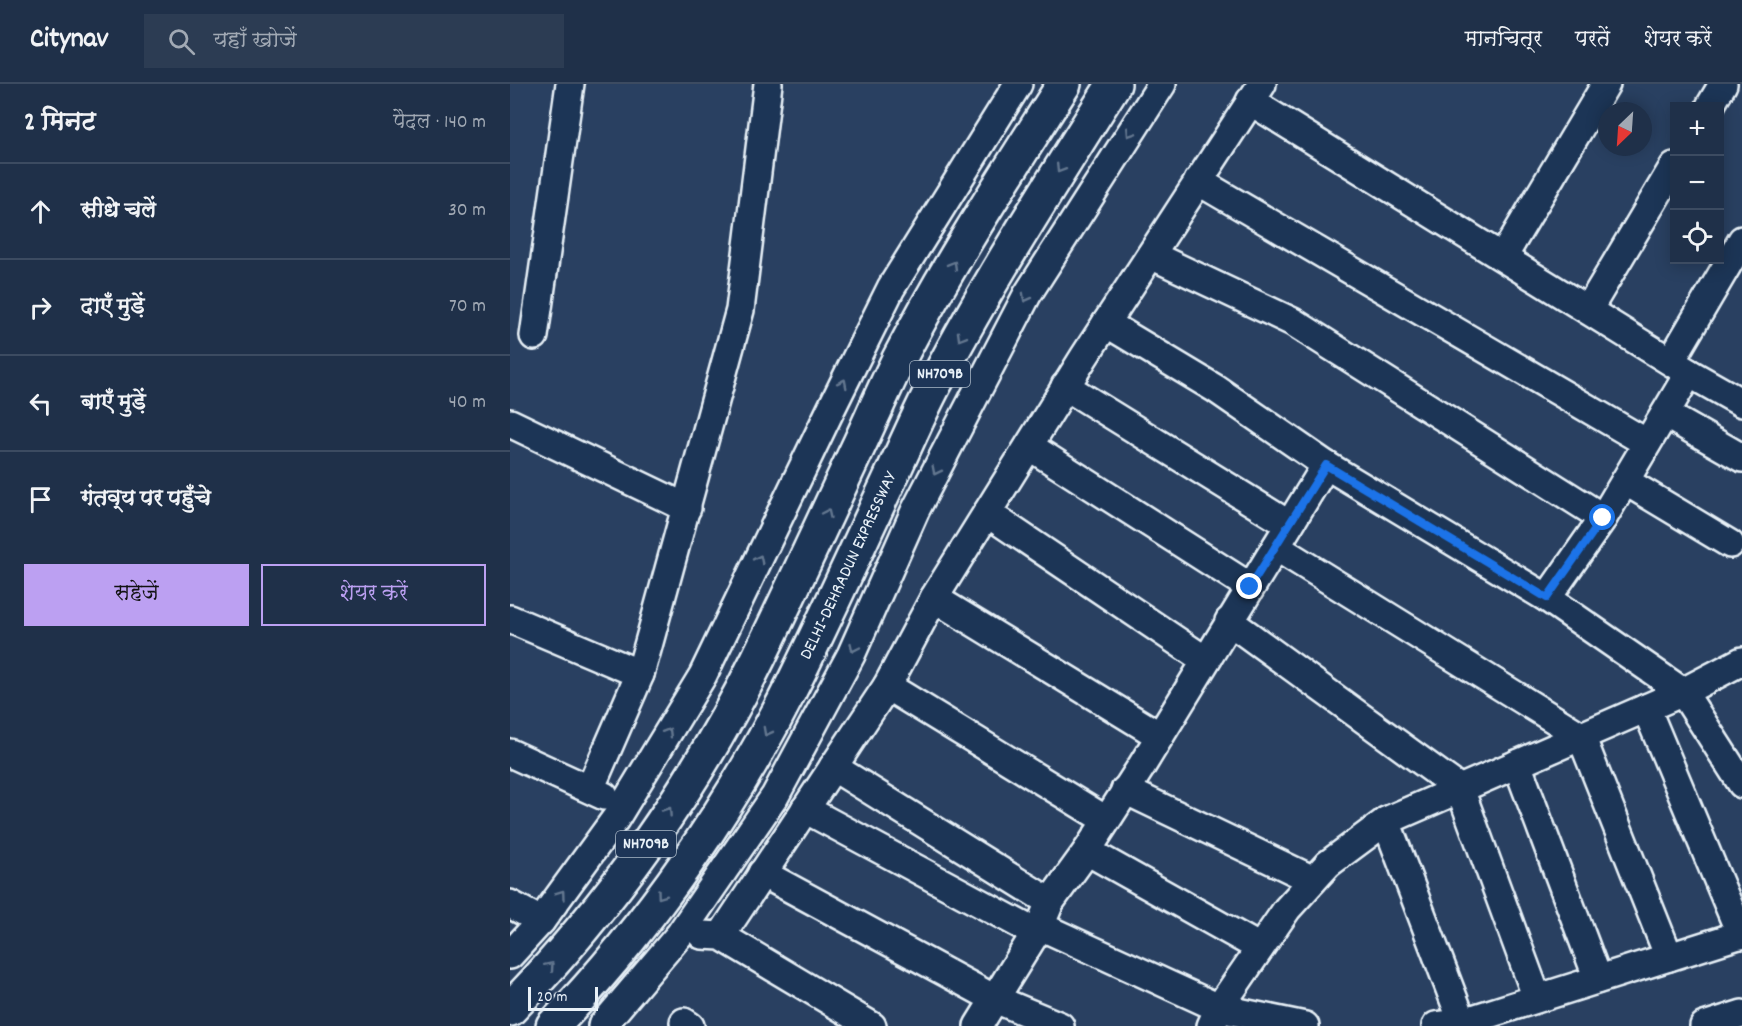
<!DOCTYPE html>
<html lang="hi">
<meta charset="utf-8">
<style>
:root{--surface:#1f3049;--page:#2c3c53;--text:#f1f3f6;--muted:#a1a9b4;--line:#3c4b61;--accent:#bca0f2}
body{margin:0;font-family:Dekko,"Playpen Sans Deva",sans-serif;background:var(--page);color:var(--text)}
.controls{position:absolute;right:18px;top:18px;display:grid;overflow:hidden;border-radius:0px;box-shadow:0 3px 15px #0003}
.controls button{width:54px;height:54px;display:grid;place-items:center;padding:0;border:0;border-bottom:2px solid var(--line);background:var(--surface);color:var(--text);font:30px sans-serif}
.compass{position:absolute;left:1088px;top:18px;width:54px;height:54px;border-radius:50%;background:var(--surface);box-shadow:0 3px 15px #0003;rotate:205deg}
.scale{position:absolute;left:18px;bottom:15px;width:70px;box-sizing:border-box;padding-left:6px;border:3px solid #e8f1f8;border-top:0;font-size:16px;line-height:21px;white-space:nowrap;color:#e8f1f8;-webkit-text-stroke:4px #1d3557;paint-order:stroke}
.stop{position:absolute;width:18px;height:18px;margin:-14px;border:4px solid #1a73e8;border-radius:50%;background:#fff}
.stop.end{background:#1a73e8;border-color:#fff;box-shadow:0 2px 6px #0008}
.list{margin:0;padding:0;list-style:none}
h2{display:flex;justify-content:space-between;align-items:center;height:78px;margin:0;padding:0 24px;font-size:26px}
h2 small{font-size:20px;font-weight:400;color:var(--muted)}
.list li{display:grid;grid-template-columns:39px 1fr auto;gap:18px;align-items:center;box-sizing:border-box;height:96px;padding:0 24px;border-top:2px solid var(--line)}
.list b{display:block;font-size:22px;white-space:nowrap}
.list em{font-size:20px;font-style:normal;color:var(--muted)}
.actions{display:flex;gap:12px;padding:18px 24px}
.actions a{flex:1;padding:14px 0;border:2px solid var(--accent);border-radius:0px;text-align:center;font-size:21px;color:var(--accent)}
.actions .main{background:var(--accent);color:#111}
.icon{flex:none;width:33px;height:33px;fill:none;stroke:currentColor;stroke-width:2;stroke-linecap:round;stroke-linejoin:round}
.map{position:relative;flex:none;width:1232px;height:942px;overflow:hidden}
header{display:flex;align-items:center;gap:36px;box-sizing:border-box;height:84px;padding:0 30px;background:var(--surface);border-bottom:2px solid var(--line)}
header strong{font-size:28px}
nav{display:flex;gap:33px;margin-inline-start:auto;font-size:21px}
.search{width:420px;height:54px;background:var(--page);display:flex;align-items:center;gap:15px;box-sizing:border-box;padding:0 21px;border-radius:0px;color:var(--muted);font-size:22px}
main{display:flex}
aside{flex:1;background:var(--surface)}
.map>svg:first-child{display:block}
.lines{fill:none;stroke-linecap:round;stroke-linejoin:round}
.minor-casing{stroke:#e8f1f8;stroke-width:32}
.highway-casing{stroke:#e8f1f8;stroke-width:38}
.minor{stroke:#1d3557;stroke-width:27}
.highway{stroke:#1d3557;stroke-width:33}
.oneway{stroke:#64778f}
.route{stroke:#1a73e8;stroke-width:8}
.labels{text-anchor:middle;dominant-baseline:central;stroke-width:4.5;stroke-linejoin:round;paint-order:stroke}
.shield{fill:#1d3557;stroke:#abb9c8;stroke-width:1.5}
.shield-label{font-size:16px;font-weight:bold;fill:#e8f1f8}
.street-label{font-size:18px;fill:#e8f1f8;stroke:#1d3557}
</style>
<header>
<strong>Citynav</strong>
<div class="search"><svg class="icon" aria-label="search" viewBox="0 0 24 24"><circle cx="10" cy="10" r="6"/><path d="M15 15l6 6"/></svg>यहाँ खोजें</div>
<nav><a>मानचित्र</a><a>परतें</a><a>शेयर करें</a></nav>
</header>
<main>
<aside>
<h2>2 मिनट<small>पैदल · 140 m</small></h2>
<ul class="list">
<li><svg class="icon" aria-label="ahead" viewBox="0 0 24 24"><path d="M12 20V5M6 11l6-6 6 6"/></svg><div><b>सीधे चलें</b></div><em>30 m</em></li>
<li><svg class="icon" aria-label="right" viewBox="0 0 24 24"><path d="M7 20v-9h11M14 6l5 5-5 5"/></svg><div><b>दाएँ मुड़ें</b></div><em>70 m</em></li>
<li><svg class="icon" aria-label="left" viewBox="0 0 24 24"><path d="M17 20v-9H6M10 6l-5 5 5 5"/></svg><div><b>बाएँ मुड़ें</b></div><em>40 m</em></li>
<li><svg class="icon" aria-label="arrive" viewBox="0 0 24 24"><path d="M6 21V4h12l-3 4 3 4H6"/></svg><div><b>गंतव्य पर पहुँचे</b></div></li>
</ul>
<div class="actions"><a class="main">सहेजें</a><a>शेयर करें</a></div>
</aside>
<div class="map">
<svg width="1232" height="942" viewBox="0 0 1232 942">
<rect width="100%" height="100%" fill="#294061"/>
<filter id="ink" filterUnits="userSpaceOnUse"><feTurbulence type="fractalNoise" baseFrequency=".0167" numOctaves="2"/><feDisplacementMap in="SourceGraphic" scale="12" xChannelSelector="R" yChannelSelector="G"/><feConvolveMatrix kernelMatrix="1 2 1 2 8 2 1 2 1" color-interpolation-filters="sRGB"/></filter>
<g filter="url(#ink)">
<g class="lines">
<defs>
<g id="minor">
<path d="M 740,17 L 1179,289 L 1232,319"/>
<path d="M 1200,22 L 1213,0"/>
<path d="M 688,97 L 1137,359"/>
<path d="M 641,171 L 783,238 L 1093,434"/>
<path d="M 993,173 L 1096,0"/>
<path d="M 1078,226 L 1164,82"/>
<path d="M 596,239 L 706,305 L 816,381 L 1037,514 L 1173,608 L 1232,700"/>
<path d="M 24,252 L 60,0"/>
<path d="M 1161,277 L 1232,156"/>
<path d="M 555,302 L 778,440"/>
<path d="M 1155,330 L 1232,374"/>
<path d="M 0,339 L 177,424"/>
<path d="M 519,362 L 740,503"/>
<path d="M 1115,397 L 1220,460"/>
<path d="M 477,429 L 695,576"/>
<path d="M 766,463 L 1071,652 L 1159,873"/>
<path d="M 424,514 L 650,652"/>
<path d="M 1037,514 L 1093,434 L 1179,289"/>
<path d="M 0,535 L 130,590"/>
<path d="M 719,537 L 950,705 L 1027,914"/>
<path d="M 377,602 L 596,736"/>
<path d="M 1136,624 L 1231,851"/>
<path d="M 0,669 L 94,712"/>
<path d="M 1007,680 L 1088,895"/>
<path d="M 323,683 L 540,818"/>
<path d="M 80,705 L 130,590 L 138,562 L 230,226 L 258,0"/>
<path d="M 615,706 L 803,796"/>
<path d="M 295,725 L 526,849"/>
<path d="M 876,737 L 949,929 L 949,942"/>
<path d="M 577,767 L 750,864"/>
<path d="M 252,789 L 485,915 L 550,942"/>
<path d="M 0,820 L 31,837"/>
<path d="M 530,842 L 709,924 L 795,942"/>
<path d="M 192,851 L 211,852 L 362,942"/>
<path d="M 211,852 L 377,602 L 424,514 L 574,273 L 752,0"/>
<path d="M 0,871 L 31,837 L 106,734 L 193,591 L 321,325 L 381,204 L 508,0"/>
<path d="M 174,938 L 180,942"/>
<path d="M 92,942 L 170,850 L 265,712 L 341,571 L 405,427 L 517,211 L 652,0"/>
<path d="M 468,942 L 530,842 L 540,818 L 577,767 L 631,683 L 816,381"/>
<path d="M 701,942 L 709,924 L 777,825 L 818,780 L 876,737 L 1173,608 L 1232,577"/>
<path d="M 926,942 L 950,939 L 1232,850"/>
<path d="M 1194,942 L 1232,930"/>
</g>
<g id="highway">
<path d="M 0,925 C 99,823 185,703 248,575 C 283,504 316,431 350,359 C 363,331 375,303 389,275 C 438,180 497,90 554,0"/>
<path id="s1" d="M 43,942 C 140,841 224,720 286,594 C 320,525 352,454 385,384 C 399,354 412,323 428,294 C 481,193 543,97 604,0"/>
</g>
</defs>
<use href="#minor" class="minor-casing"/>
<use href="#highway" class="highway-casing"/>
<use href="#minor" class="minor"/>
<use href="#highway" class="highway"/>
</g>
<defs><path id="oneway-chevron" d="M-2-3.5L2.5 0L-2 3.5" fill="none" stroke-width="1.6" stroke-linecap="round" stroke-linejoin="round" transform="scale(1.5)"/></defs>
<g class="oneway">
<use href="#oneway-chevron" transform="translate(620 49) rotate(123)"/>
<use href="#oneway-chevron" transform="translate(550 85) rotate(122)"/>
<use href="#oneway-chevron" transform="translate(443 181) rotate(-60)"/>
<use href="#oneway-chevron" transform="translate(516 214) rotate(119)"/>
<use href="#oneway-chevron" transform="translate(451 253) rotate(120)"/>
<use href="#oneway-chevron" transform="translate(333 299) rotate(-63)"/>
<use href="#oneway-chevron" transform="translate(426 387) rotate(117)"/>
<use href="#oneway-chevron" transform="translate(317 429) rotate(-65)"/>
<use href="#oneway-chevron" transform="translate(249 475) rotate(-64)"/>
<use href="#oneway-chevron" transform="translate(344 564) rotate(115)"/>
<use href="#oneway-chevron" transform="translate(158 648) rotate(-59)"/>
<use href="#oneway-chevron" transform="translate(257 648) rotate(118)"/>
<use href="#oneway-chevron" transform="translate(158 727) rotate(-56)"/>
<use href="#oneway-chevron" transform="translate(51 810) rotate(-54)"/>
<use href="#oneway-chevron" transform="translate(151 811) rotate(126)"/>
<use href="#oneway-chevron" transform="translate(40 882) rotate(-49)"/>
</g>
</g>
<g class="lines" filter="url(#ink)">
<path class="route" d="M 740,503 L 816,381 L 1037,514 L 1093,434"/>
</g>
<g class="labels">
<g class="shield">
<rect x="400" y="277" width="60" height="26" rx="4.5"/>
<rect x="106" y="747" width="60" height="26" rx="4.5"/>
</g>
<g class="shield-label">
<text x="430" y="290">NH709B</text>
<text x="136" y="760">NH709B</text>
</g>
<g class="street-label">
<text stroke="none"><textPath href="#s1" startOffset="550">DELHI-DEHRADUN EXPRESSWAY</textPath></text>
</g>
</g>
</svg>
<div class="controls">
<button>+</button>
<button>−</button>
<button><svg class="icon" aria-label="locate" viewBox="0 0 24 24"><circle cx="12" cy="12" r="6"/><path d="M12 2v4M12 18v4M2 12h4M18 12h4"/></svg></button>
</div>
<svg class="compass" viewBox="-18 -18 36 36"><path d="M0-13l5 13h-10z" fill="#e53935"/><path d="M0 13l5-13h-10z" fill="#a1a9b4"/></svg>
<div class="scale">20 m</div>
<div class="stop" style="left:1093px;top:434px"></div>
<div class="stop end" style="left:740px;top:503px"></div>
</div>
</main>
